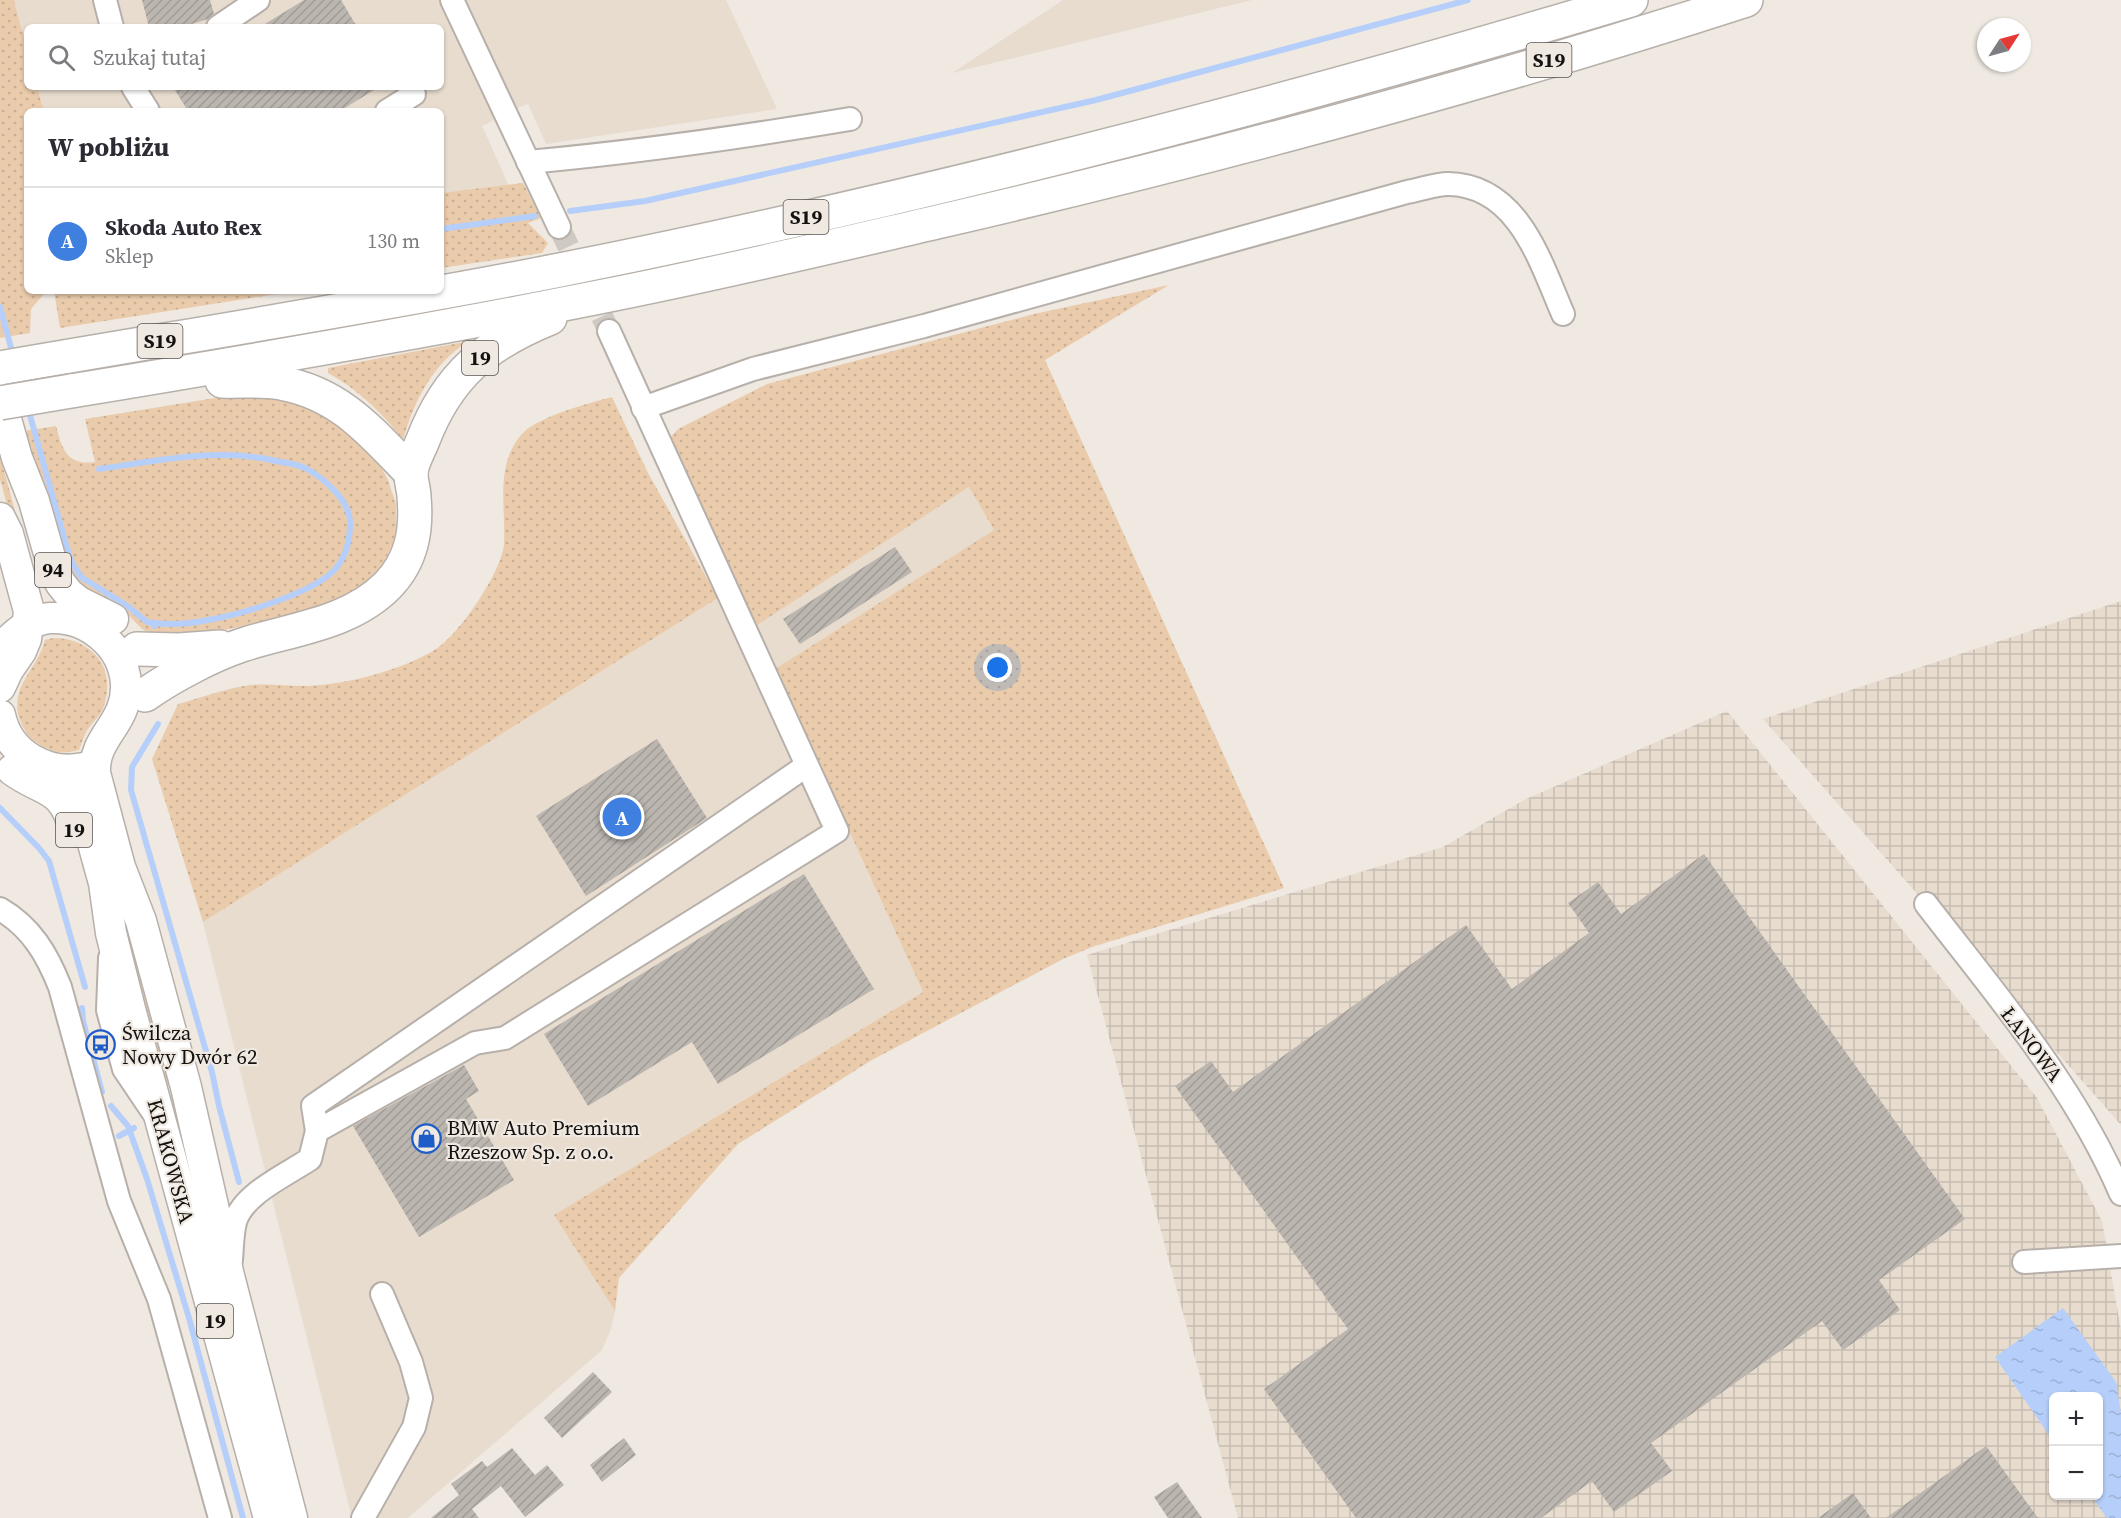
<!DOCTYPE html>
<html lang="pl">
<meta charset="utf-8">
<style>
:root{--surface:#fff;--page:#f2f2f3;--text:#2b2b33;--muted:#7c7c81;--line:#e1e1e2;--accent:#1e5cc8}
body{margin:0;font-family:"Source Serif 4",serif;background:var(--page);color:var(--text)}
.controls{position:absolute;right:18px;bottom:18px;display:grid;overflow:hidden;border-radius:9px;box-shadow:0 2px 4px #0004}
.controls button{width:54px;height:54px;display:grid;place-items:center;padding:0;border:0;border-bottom:2px solid var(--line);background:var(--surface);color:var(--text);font:30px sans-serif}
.compass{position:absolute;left:1977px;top:18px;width:54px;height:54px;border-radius:50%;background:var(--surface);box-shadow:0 2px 4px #0004;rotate:54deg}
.you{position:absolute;left:998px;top:668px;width:21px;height:21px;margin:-15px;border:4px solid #fff;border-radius:50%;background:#1a73e8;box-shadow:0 0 0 9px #1a73e833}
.badge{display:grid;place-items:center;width:39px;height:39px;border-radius:50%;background:var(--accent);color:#fff;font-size:20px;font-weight:700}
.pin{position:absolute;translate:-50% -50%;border:3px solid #fff;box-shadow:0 2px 6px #0006}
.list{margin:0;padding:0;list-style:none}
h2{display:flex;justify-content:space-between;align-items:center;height:78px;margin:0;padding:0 24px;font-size:26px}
h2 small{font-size:20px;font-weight:400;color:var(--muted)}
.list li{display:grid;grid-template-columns:39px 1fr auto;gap:18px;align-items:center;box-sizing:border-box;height:108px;padding:0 24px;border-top:2px solid var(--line)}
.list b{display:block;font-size:22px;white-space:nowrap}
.list p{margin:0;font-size:20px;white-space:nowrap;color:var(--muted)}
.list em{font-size:20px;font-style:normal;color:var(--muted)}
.icon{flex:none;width:33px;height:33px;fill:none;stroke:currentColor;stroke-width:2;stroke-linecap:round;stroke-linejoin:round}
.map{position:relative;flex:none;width:2121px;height:1518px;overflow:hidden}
.search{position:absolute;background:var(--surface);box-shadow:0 2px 4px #0004;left:24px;top:24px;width:420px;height:66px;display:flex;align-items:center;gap:15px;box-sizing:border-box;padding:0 21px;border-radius:9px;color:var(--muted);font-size:22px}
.panel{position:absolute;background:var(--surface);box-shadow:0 2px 4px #0004;left:24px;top:108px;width:420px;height:186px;border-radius:9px}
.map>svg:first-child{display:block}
.built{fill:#e8dccf}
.industrial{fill:url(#industrial-grid);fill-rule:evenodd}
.grass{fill:url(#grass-dots)}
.water{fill:url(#water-ripples)}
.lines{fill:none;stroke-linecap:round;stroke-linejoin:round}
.stream{stroke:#b6cffa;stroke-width:6}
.building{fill:url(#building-hatch)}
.minor-tunnel{stroke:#cec9c2;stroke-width:22;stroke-dasharray:22 11;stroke-linecap:butt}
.minor-casing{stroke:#b7b0aa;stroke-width:26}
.major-casing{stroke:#b7b0aa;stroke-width:33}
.highway-casing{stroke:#b7b0aa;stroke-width:36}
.minor{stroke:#fff;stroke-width:22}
.major{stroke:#fff;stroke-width:30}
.highway{stroke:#fff;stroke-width:33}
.highway-bridge-casing{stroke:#b7b0aa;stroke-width:36;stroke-linecap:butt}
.highway-bridge{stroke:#fff;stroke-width:33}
.labels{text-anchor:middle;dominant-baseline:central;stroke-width:4.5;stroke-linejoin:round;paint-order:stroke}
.shield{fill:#efe9e2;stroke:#56524e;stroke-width:1.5}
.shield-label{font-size:20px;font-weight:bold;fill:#14110f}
.poi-label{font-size:21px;fill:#14110f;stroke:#efe9e2;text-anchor:start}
.street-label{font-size:21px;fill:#14110f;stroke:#efe9e2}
</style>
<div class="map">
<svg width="2121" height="1518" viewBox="0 0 2121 1518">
<defs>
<pattern id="industrial-grid" width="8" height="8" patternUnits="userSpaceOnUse" patternTransform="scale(1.5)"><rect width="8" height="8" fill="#e8dccf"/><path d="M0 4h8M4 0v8" fill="none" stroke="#c6bcb1"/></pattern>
<pattern id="grass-dots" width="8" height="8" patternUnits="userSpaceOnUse" patternTransform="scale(1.5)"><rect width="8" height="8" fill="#eaccac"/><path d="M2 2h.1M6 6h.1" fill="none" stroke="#c8ae93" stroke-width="1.8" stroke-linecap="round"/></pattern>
<pattern id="water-ripples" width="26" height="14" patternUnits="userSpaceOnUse" patternTransform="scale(1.5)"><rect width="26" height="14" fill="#b6cffa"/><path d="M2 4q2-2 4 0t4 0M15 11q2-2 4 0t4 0" fill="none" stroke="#9cb1d5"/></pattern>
<pattern id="building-hatch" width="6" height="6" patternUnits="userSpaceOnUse" patternTransform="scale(1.5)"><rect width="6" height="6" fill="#bcb6b0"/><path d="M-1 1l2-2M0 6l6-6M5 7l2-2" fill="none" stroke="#a19b96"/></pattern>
</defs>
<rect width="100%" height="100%" fill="#efe9e2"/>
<g class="built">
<path d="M 16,0 L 441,0 L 496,119 L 482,126 L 509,186 L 441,193 L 441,111 L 44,111 L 37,87 L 441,87 L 441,27 L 27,27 L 27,49 L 14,1 Z"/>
<path d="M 463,0 L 726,0 L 777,109 L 546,144 L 528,104 L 513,110 Z"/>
<path d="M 1063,0 L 1252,0 L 952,73 Z"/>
<path d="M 969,487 L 994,530 L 775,669 L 923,992 L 554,1215 L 615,1311 L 611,1329 L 602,1350 L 408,1518 L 352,1518 L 203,922 L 718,598 L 736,637 Z"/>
</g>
<g class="industrial">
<path d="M 2121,601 L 2121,1125 L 1763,719 Z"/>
<path d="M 1727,711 L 2037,1098 L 2102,1221 L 2121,1330 L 2121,1518 L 1238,1518 L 1087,955 L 1443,847 L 1524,800 ZM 2054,1396 L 2098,1396 L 2098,1496 L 2054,1496 Z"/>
</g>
<g class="grass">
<path d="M 0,0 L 16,0 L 14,1 L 27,49 L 27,87 L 37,87 L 44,111 L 27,111 L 27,291 L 296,291 L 60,328 L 54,291 L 43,295 L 31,309 L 30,333 L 0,338 Z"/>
<path d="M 523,183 L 541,218 L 528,223 L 548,243 L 542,253 L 441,268 L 441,193 Z"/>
<path d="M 1169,285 L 1045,360 L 1284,888 L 1095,946 L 1065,958 L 872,1060 L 738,1144 L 619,1278 L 615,1311 L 554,1215 L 923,992 L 775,669 L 994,530 L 969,487 L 754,627 L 670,438 L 678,429 L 767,384 L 1034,314 Z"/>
<path d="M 469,341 C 433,363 414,401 403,440 C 383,414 358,389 328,373 L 328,368 Z"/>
<path d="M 246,393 L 309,401 L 374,454 L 388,480 L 396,504 L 396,527 L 394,542 L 383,564 L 371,578 L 358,588 L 333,601 L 283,619 L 163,641 L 142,629 L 119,605 L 93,595 L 68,579 L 24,431 L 56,426 C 62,449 67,466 95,462 L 85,419 Z"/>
<path d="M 612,397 L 648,473 L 718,598 L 203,922 L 152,759 L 178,704 C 198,699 233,686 252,685 C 275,683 298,688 320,685 C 356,682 406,668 436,649 C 460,634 502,571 504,544 C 506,506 494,462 524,432 C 540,416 590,403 612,397 Z"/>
<path d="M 0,456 L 41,606 L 35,607 L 0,479 Z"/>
<path d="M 53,638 C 92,638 117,668 104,706 C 101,716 93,721 88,729 C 84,735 82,743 79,750 C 64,755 49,752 36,742 C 28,737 23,729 20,720 C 8,687 38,669 45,640 Z"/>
<path d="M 88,778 L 170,1083 L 168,1085 L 165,1082 L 83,779 Z"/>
</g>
<path class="water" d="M 2063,1308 L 2116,1382 L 2121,1413 L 2121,1518 L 2107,1518 L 2091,1496 L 2098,1496 L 2098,1396 L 2054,1396 L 2053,1441 L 1995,1357 Z"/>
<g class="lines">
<g class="stream">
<path d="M 570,211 L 645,201 L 1096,100 L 1468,0"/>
<path d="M 441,229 L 535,216"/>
<path d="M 0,307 L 13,355"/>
<path d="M 28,408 L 67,548 L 71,561 L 81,577 L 129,607 L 147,622 L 153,623"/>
<path d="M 99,469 C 158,461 217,447 276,461 C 286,463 298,464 307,469 C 325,479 351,502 350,524 C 350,539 346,555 337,567 C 318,592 239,615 208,620 C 190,624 171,625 153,623 L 154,626"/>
<path d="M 158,724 L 132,767 L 131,790 L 212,1072 L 219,1106 L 239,1182"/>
<path d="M 0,808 L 39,848 L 49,861 L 85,987"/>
<path d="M 82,1008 L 83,1021 L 102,1092"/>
<path d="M 111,1106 L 128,1126 L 147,1179 L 189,1318 L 243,1518"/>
<path d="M 119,1136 L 134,1128"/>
</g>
</g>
<g class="building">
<path d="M 142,0 L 210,0 L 214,14 L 208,19 L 182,27 L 149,27 Z"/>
<path d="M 304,0 L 341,0 L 357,27 L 260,27 Z"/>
<path d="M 173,87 L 379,87 L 340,111 L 188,111 Z"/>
<path d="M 895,547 L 912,572 L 800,644 L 783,619 Z"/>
<path d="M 657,739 L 707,818 L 586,896 L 536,816 Z"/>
<path d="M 1704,854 L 1965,1219 L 1879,1280 L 1900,1310 L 1843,1350 L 1822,1321 L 1651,1443 L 1672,1471 L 1614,1512 L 1592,1481 L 1541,1518 L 1356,1518 L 1264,1389 L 1348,1329 L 1175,1086 L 1211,1061 L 1233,1092 L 1466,925 L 1512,989 L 1589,933 L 1568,903 L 1598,882 L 1621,914 Z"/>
<path d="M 804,874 L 874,989 L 718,1084 L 692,1042 L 588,1106 L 544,1034 Z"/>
<path d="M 464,1065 L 479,1091 L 466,1099 L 514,1180 L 419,1237 L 353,1126 Z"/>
<path d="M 593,1372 L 612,1392 L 562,1438 L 544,1418 Z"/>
<path d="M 624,1438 L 636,1455 L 602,1482 L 590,1465 Z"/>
<path d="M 1986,1446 L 2038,1518 L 1886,1518 Z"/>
<path d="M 512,1448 L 535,1475 L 547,1465 L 564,1485 L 525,1517 L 501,1486 L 472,1509 L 479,1518 L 431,1518 L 459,1495 L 451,1484 L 482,1461 L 487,1467 Z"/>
<path d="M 1177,1482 L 1202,1518 L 1168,1518 L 1154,1497 Z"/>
<path d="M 1853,1493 L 1871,1518 L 1818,1518 Z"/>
</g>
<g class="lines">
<path class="minor-tunnel" d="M 559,227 L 609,331"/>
<defs>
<g id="minor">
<path d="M 105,0 L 112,27"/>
<path d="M 452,0 L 559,227"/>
<path d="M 218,27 L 258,0"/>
<path d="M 133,87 L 148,111"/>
<path d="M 387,111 L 414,94"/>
<path d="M 528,162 C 636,152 743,137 850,119"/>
<path d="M 643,408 L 753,369 L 924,326 L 1407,192 C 1420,190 1435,184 1448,184 C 1518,185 1540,261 1563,314"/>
<path d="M 1926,904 C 1997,996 2075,1086 2121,1194"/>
<path d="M 0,909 C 31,927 47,954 60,987 L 119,1201 L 159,1299 L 220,1518"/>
<path d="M 110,958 L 108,1010 L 124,1069 L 153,1112"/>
<path d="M 317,1131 L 313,1106 L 806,766"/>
<path d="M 231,1260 C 232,1248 232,1234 235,1222 C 243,1194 286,1175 310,1159 L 317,1131 L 475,1043 L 505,1038 L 837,831 L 609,331"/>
<path d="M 2024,1262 L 2121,1256"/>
<path d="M 363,1518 L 414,1427 L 421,1398 L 411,1362 L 382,1294"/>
</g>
<g id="major">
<path d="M 0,398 L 17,458 L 34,501 L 54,571 L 61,584 L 69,594 L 79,602 L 113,619"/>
<path d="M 0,518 L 8,534 L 29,611 L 26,639 L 21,651 L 8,670 L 0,687"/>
<path d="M 0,650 C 12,636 31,619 50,618 C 88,616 124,646 126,684 C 128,724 93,736 95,773 L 120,867 L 141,921 L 186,1087 L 229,1276 L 292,1518"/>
<path d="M 0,715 C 8,754 47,776 84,768"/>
<path d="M 12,770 C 45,794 62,784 75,831"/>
<path d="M 66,770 L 74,784 L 83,807 L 104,883 L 111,933 L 130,1009 L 269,1518"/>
</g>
<g id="highway">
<path d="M 0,368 C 185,336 371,307 555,271 C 918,199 1276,106 1631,0"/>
<path d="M 222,381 C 241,382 263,379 281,383 C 341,394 371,432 411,473"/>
<path d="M 71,391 C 247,362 424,332 599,297 C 712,275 825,248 937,222 C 1209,159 1480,86 1746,0"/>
<path d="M 137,649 L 179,650 L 220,647"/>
<path d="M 145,695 C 172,676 210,656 242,645 C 291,629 350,624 388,585 C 412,560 417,530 414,497 C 414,490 411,482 411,474 C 411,464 419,450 423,440 C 448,375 486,344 550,318"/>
</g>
</defs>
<use href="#minor" class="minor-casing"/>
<use href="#major" class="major-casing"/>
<use href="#highway" class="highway-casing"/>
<use href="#minor" class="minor"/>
<use href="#major" class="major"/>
<use href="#highway" class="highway"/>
<defs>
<path id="highway-bridge" d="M 0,403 L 71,391"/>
</defs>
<use href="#highway-bridge" class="highway-bridge-casing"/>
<use href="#highway-bridge" class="highway-bridge"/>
</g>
<defs>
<symbol id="bus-ring" viewBox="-11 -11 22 22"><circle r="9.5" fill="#efe9e2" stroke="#1e5cc8" stroke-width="1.5"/><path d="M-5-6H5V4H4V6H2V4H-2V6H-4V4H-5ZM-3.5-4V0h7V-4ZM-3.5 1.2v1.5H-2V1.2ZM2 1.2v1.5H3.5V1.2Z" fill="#1e5cc8"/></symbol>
<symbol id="shop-ring" viewBox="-11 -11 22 22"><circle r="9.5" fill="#efe9e2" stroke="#1e5cc8" stroke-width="1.5"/><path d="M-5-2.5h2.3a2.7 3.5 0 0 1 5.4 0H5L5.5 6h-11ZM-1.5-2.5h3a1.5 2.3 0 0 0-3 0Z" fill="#1e5cc8"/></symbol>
</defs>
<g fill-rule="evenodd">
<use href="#bus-ring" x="84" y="1028" width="33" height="33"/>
<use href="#shop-ring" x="410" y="1122" width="33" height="33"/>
</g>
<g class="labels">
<g class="shield">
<rect x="1526.5" y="43" width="45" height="34" rx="4.5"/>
<rect x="783.5" y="200" width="45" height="34" rx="4.5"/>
<rect x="137.5" y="324" width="45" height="34" rx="4.5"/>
<rect x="462" y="341" width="36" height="34" rx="4.5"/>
<rect x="35" y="553" width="36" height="34" rx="4.5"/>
<rect x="56" y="813" width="36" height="34" rx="4.5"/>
<rect x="197" y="1304" width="36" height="34" rx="4.5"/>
</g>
<g class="shield-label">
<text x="1549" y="60">S19</text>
<text x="806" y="217">S19</text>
<text x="160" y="341">S19</text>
<text x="480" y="358">19</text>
<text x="53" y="570">94</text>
<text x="74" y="830">19</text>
<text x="215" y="1321">19</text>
</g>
<g class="poi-label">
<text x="122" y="1032">Świlcza<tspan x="122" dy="24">Nowy Dwór 62</tspan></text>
<text x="447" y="1127">BMW Auto Premium<tspan x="447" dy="24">Rzeszow Sp. z o.o.</tspan></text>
</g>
<g class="street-label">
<text transform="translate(2032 1044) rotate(53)">ŁANOWA</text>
<text transform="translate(171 1161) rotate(75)">KRAKOWSKA</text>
</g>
</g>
</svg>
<div class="controls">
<button>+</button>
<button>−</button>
</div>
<svg class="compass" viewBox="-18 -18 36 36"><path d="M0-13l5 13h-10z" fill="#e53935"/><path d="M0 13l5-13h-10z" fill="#7c7c81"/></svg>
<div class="you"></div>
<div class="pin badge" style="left:622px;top:817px;background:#3f7fe0">A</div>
<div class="search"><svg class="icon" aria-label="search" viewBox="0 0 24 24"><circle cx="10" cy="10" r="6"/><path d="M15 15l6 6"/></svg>Szukaj tutaj</div>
<section class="panel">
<h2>W pobliżu<small></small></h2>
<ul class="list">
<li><span class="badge" style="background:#3f7fe0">A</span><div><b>Skoda Auto Rex</b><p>Sklep</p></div><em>130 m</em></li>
</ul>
</section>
</div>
